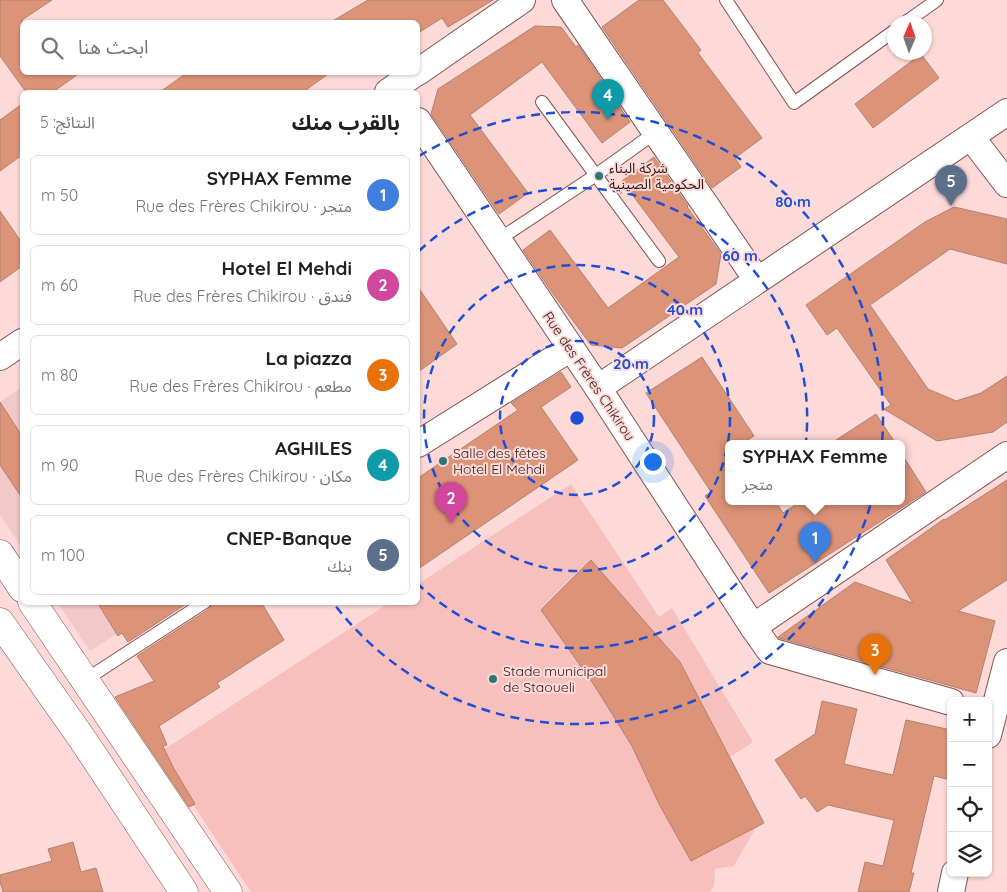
<!DOCTYPE html>
<html lang="ar">
<meta charset="utf-8">
<style>
:root{--surface:#fff;--page:#f6f6f6;--text:#202124;--muted:#757577;--line:#e0e0e0;--accent:#2c767b}
body{margin:0;font-family:Quicksand,"Noto Sans Arabic",sans-serif;background:var(--page);color:var(--text);direction:rtl}
.controls{position:absolute;right:15px;bottom:15px;display:grid;overflow:hidden;border-radius:8px;box-shadow:0 1px 4px #0004}
.controls button{width:45px;height:45px;display:grid;place-items:center;padding:0;border:0;border-bottom:1px solid var(--line);background:var(--surface);color:var(--text);font:25px sans-serif}
.compass{position:absolute;left:887px;top:15px;width:45px;height:45px;border-radius:50%;background:var(--surface);box-shadow:0 1px 4px #0004;rotate:2deg}
.you{position:absolute;left:652px;top:461px;width:18px;height:18px;margin:-12px;border:4px solid #fff;border-radius:50%;background:#1a73e8;box-shadow:0 0 0 8px #1a73e833}
.badge{display:grid;place-items:center;width:32px;height:32px;border-radius:50%;background:var(--accent);color:#fff;font-size:16px;font-weight:700}
.pin{position:absolute;translate:-50% -41px;filter:drop-shadow(0 1px 2px #0008)}
.pin::after{content:'';position:absolute;top:26px;width:18px;height:15px;background:inherit;clip-path:polygon(0 0,100% 0,50% 100%)}
.popup{position:absolute;left:725px;top:440px;width:180px;height:65px;box-sizing:border-box;display:grid;place-content:center;border-radius:8px;background:var(--surface);filter:drop-shadow(0 1px 4px #0005);font-size:16px;white-space:nowrap;color:var(--muted)}
.popup b{font-size:19px;color:var(--text)}
.popup::after{content:'';position:absolute;left:50%;top:100%;margin-left:-10px;border:10px solid transparent;border-top-color:var(--surface)}
.list{margin:0;padding:0;list-style:none}
h2{display:flex;justify-content:space-between;align-items:center;height:65px;margin:0;padding:0 20px;font-size:21px}
h2 small{font-size:16px;font-weight:400;color:var(--muted)}
.list li{display:grid;grid-template-columns:32px 1fr auto;gap:15px;align-items:center;box-sizing:border-box;height:80px;margin:0 10px 10px;padding:0 10px;border:1px solid var(--line);border-radius:8px}
.list b{display:block;font-size:19px;white-space:nowrap}
.list p{margin:0;font-size:16px;white-space:nowrap;color:var(--muted)}
.list em{font-size:16px;font-style:normal;color:var(--muted)}
.icon{flex:none;width:28px;height:28px;fill:none;stroke:currentColor;stroke-width:2;stroke-linecap:round;stroke-linejoin:round}
.map{position:relative;flex:none;width:1007px;height:892px;overflow:hidden;direction:ltr}
.search{position:absolute;background:var(--surface);box-shadow:0 1px 4px #0004;left:20px;top:20px;width:400px;height:55px;display:flex;align-items:center;gap:12px;box-sizing:border-box;padding:0 18px;border-radius:8px;color:var(--muted);font-size:19px}
.panel{position:absolute;background:var(--surface);box-shadow:0 1px 4px #0004;left:20px;top:90px;width:400px;height:515px;border-radius:8px;direction:rtl}
.map>svg:first-child{display:block}
.built{fill:#f1cac8}
.green{fill:#f8c0bd}
.building{fill:#dd9377;stroke:#b2816e}
.lines{fill:none;stroke-linecap:round;stroke-linejoin:round}
.lane-casing{stroke:#845351;stroke-width:14}
.street-casing{stroke:#845351;stroke-width:28}
.secondary-casing{stroke:#845351;stroke-width:29}
.lane{stroke:#fff;stroke-width:12}
.street{stroke:#fff;stroke-width:26}
.secondary{stroke:#fff;stroke-width:28}
.ring{fill:none;stroke:#1d4ed8;stroke-width:2.5;stroke-dasharray:9 6}
.poi-dot{fill:#2c767b;stroke:#fdd9d7;stroke-width:2}
.labels{text-anchor:middle;dominant-baseline:central;stroke-width:4;stroke-linejoin:round;paint-order:stroke}
.poi-label{font-size:14px;fill:#301b1a;stroke:#fdd9d7;text-anchor:start}
.street-label{font-size:14px;fill:#301b1a;stroke:#fdd9d7}
.centre{fill:#1d4ed8;stroke:#fdd9d7;stroke-width:2.5}
.ring-label{font-size:15px;text-anchor:middle;font-weight:bold;fill:#1d4ed8;stroke:#fdd9d7;stroke-width:4;stroke-linejoin:round;paint-order:stroke}
</style>
<div class="map">
<svg width="1007" height="892" viewBox="0 0 1007 892">
<rect width="100%" height="100%" fill="#fdd9d7"/>
<g class="built">
<path d="M 22,387 L 22,549 L 0,514 L 0,402 Z"/>
<path d="M 58,603 L 165,603 L 90,651 Z"/>
</g>
<path class="green" d="M 571,484 L 659,617 L 672,608 L 753,742 L 730,757 L 755,829 L 734,866 L 715,869 L 714,886 L 710,892 L 251,892 L 159,753 L 389,603 L 418,602 L 418,584 Z"/>
<g class="building">
<path d="M 0,0 L 52,0 L 22,20 L 22,72 L 81,72 L 53,92 L 26,92 L 0,56 Z"/>
<path d="M 368,0 L 493,0 L 448,27 L 442,18 L 418,33 L 418,22 L 331,22 Z"/>
<path d="M 639,0 L 663,0 L 701,50 L 698,53 L 762,138 L 735,158 L 741,167 L 712,188 L 602,27 Z"/>
<path d="M 535,26 L 561,27 L 576,47 L 578,45 L 630,122 L 602,143 L 542,62 L 470,115 L 528,193 L 499,214 L 431,114 L 438,89 Z"/>
<path d="M 921,54 L 939,78 L 873,128 L 855,104 Z"/>
<path d="M 188,72 L 331,72 L 303,92 L 160,92 Z"/>
<path d="M 22,104 L 22,155 L 0,171 L 0,120 Z"/>
<path d="M 654,157 L 688,206 L 687,207 L 721,254 L 716,284 L 622,348 L 591,345 L 551,291 L 523,250 L 550,230 L 608,308 L 679,257 L 622,181 Z"/>
<path d="M 954,207 L 1007,219 L 1007,264 L 950,249 L 870,305 L 928,389 L 956,401 L 981,393 L 1007,376 L 1007,422 L 993,432 L 937,441 L 884,409 L 891,405 L 837,328 L 827,335 L 806,305 L 925,222 Z"/>
<path d="M 0,211 L 22,243 L 22,266 L 0,282 Z"/>
<path d="M 418,287 L 457,344 L 418,372 Z"/>
<path d="M 702,357 L 754,436 L 741,444 L 729,444 L 729,502 L 776,502 L 783,513 L 800,502 L 901,502 L 901,453 L 926,492 L 769,593 L 705,496 L 711,492 L 646,393 Z"/>
<path d="M 561,372 L 571,387 L 541,407 L 578,460 L 418,569 L 418,478 L 518,410 L 511,403 Z"/>
<path d="M 0,402 L 22,436 L 22,498 L 0,465 Z"/>
<path d="M 876,414 L 896,444 L 830,444 Z"/>
<path d="M 1007,480 L 1007,580 L 958,611 L 995,621 L 976,693 L 779,638 L 778,637 L 855,582 L 913,603 L 886,560 L 944,519 L 945,520 Z"/>
<path d="M 591,560 L 680,662 L 764,823 L 691,861 L 659,804 L 632,746 L 594,685 L 541,610 Z"/>
<path d="M 97,602 L 189,602 L 128,642 L 122,633 L 118,636 Z"/>
<path d="M 213,602 L 261,602 L 284,640 L 217,683 L 220,687 L 159,726 L 167,745 L 163,746 L 173,767 L 195,804 L 189,807 L 115,697 L 154,681 L 137,656 L 209,609 Z"/>
<path d="M 822,701 L 857,709 L 844,764 L 893,775 L 906,720 L 951,730 L 951,780 L 934,776 L 911,873 L 914,873 L 909,892 L 858,892 L 865,862 L 883,866 L 894,820 L 828,805 L 817,812 L 805,796 L 801,799 L 775,760 L 815,734 Z"/>
<path d="M 73,842 L 81,872 L 96,868 L 103,892 L 3,892 L 0,882 L 0,875 L 52,861 L 48,849 Z"/>
</g>
<g class="lines">
<defs>
<g id="lane">
<path d="M 726,0 L 794,103 L 894,31"/>
<path d="M 906,22 L 937,0"/>
<path d="M 542,102 L 659,261"/>
<path d="M 498,240 L 596,175 L 656,132"/>
<path d="M 85,680 L 205,602"/>
</g>
<g id="street">
<path d="M 565,0 L 757,280"/>
<path d="M 418,72 L 522,0"/>
<path d="M 388,92 L 417,72"/>
<path d="M 418,121 L 598,388 L 753,627 L 770,651 L 951,702"/>
<path d="M 971,137 L 1007,184"/>
<path d="M 0,357 L 22,342"/>
<path d="M 598,388 L 1007,112"/>
<path d="M 418,444 L 571,348"/>
<path d="M 753,627 L 1007,455"/>
<path d="M 988,735 L 1007,662"/>
<path d="M 951,892 L 955,873"/>
</g>
<g id="secondary">
<path d="M 0,554 L 22,588"/>
<path d="M 32,602 L 228,892"/>
<path d="M 0,622 L 83,740 L 184,892"/>
</g>
</defs>
<use href="#lane" class="lane-casing"/>
<use href="#street" class="street-casing"/>
<use href="#secondary" class="secondary-casing"/>
<use href="#lane" class="lane"/>
<use href="#street" class="street"/>
<use href="#secondary" class="secondary"/>
</g>
<g class="ring">
<circle cx="577" cy="418" r="77"/>
<circle cx="577" cy="418" r="153"/>
<path d="M419 251A230 230 0 1 1 419 585"/>
<path d="M419 156A306 306 0 1 1 334 604"/>
</g>
<g class="poi-dot">
<circle cx="599" cy="176" r="5"/>
<circle cx="443" cy="461" r="5"/>
<circle cx="493" cy="679" r="5"/>
</g>
<g class="labels">
<g class="poi-label">
<text x="609" y="168">شركة البناء<tspan x="609" dy="16">الحكومية الصينية</tspan></text>
<text x="453" y="453">Salle des fêtes<tspan x="453" dy="16">Hotel El Mehdi</tspan></text>
<text x="503" y="671">Stade municipal<tspan x="503" dy="16">de Staoueli</tspan></text>
</g>
<g class="street-label">
<text transform="translate(589 376) rotate(56)">Rue des Frères Chikirou</text>
</g>
</g>
<circle cx="577" cy="418" r="8" class="centre"/>
<g class="ring-label">
<text x="793" y="207">80 m</text>
<text x="740" y="261">60 m</text>
<text x="685" y="315">40 m</text>
<text x="631" y="369">20 m</text>
</g>
</svg>
<div class="controls">
<button>+</button>
<button>−</button>
<button><svg class="icon" aria-label="locate" viewBox="0 0 24 24"><circle cx="12" cy="12" r="6"/><path d="M12 2v4M12 18v4M2 12h4M18 12h4"/></svg></button>
<button><svg class="icon" aria-label="layers" viewBox="0 0 24 24"><path d="M12 4l9 5-9 5-9-5zM3 14l9 5 9-5"/></svg></button>
</div>
<svg class="compass" viewBox="-18 -18 36 36"><path d="M0-13l5 13h-10z" fill="#e53935"/><path d="M0 13l5-13h-10z" fill="#757577"/></svg>
<div class="you"></div>
<div class="pin badge" style="left:815px;top:563px;background:#3f7fe0">1</div>
<div class="popup"><b>SYPHAX Femme</b>متجر</div>
<div class="pin badge" style="left:451px;top:523px;background:#d1479c">2</div>
<div class="pin badge" style="left:875px;top:675px;background:#e8710a">3</div>
<div class="pin badge" style="left:608px;top:120px;background:#0f9aa8">4</div>
<div class="pin badge" style="left:951px;top:206px;background:#5c6f8a">5</div>
<div class="search"><svg class="icon" aria-label="search" viewBox="0 0 24 24"><circle cx="10" cy="10" r="6"/><path d="M15 15l6 6"/></svg>ابحث هنا</div>
<section class="panel">
<h2>بالقرب منك<small>النتائج: 5</small></h2>
<ul class="list">
<li><span class="badge" style="background:#3f7fe0">1</span><div><b>SYPHAX Femme</b><p>متجر · Rue des Frères Chikirou</p></div><em>50 m</em></li>
<li><span class="badge" style="background:#d1479c">2</span><div><b>Hotel El Mehdi</b><p>فندق · Rue des Frères Chikirou</p></div><em>60 m</em></li>
<li><span class="badge" style="background:#e8710a">3</span><div><b>La piazza</b><p>مطعم · Rue des Frères Chikirou</p></div><em>80 m</em></li>
<li><span class="badge" style="background:#0f9aa8">4</span><div><b>AGHILES</b><p>مكان · Rue des Frères Chikirou</p></div><em>90 m</em></li>
<li><span class="badge" style="background:#5c6f8a">5</span><div><b>CNEP-Banque</b><p>بنك</p></div><em>100 m</em></li>
</ul>
</section>
</div>
